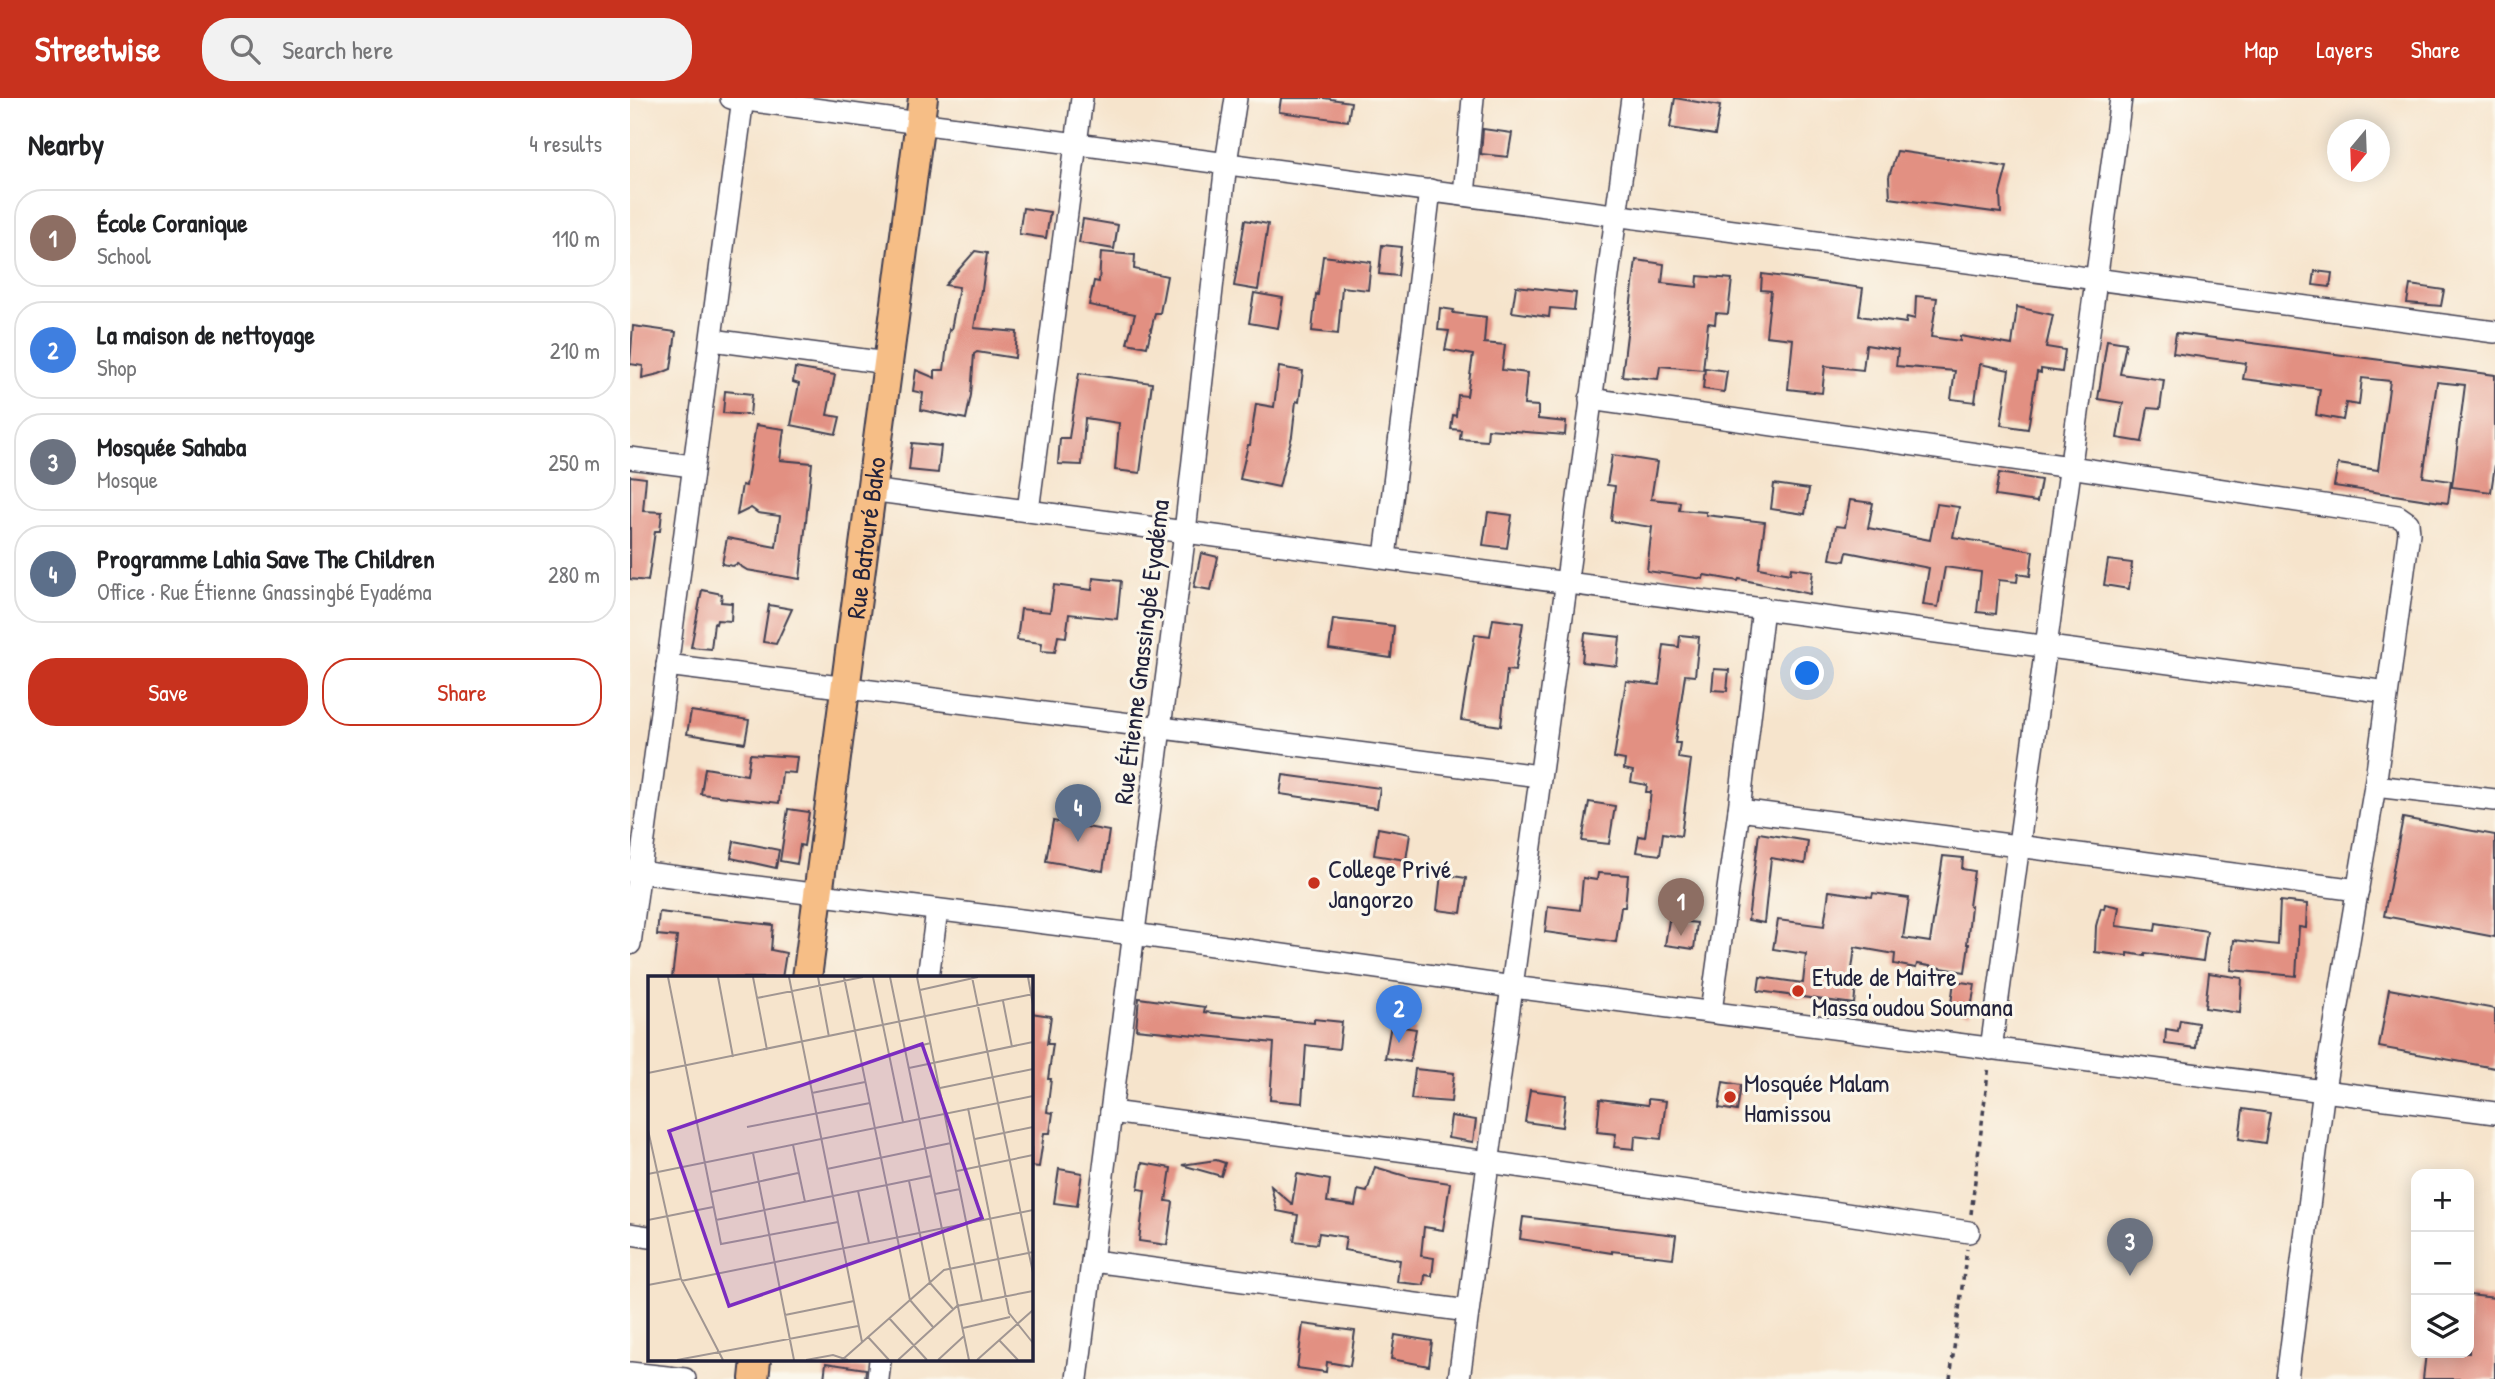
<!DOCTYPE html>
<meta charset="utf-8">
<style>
:root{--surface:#fff;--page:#f2f2f2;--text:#202124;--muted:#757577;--line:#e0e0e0;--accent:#c8321e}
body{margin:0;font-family:"Patrick Hand",sans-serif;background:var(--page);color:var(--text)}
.controls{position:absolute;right:21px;bottom:21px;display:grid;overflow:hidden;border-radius:14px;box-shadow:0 4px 18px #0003}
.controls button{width:63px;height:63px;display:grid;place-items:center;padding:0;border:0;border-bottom:2px solid var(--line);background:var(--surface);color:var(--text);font:35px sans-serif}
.compass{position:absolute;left:1697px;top:21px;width:63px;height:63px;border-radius:50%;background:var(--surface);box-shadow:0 4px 18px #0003;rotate:199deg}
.you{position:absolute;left:1178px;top:576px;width:24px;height:24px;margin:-18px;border:5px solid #fff;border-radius:50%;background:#1a73e8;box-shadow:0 0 0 10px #1a73e833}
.badge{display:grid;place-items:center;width:46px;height:46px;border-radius:50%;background:var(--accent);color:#fff;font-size:23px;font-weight:700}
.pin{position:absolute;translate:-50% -58px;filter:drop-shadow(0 2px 4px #0008)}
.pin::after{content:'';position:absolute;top:37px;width:24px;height:21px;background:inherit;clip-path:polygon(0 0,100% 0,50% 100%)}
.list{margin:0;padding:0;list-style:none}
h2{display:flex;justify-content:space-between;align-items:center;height:91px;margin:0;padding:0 28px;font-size:30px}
h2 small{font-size:23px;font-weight:400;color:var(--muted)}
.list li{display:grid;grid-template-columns:46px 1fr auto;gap:21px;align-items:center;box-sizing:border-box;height:98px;margin:0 14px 14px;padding:0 14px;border:2px solid var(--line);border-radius:28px}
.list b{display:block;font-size:26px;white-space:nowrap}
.list p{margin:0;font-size:23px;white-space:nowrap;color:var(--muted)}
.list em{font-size:23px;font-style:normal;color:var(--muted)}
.actions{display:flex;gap:14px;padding:21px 28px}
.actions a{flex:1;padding:16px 0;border:2px solid var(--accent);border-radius:28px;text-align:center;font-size:24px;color:var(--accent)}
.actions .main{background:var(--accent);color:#fff}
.icon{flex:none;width:38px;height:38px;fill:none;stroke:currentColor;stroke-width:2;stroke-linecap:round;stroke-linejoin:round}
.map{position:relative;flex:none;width:1865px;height:1281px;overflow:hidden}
header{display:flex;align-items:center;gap:42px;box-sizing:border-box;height:98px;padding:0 35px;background:var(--accent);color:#fff}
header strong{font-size:33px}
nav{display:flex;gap:38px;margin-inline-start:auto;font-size:24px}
.search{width:490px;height:63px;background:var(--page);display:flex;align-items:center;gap:18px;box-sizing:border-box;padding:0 24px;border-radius:28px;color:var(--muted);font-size:26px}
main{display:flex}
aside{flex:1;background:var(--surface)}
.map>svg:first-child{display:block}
.building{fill:#e29082}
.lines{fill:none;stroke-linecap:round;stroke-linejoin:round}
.minor-casing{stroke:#423f51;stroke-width:24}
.major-casing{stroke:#423f51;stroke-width:32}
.path{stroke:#423f51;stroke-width:3.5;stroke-dasharray:5 5;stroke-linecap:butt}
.minor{stroke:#fff;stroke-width:21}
.major{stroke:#f6be86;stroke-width:28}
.poi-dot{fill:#c8321e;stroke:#fbf7ec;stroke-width:2.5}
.labels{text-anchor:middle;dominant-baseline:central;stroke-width:6;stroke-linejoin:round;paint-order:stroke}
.street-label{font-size:26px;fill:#22223b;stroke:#fbf7ec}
.poi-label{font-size:26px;fill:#22223b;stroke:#fbf7ec;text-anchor:start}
.inset-road{fill:none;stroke:#a19692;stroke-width:2}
.view{fill:#7b2cbf;fill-opacity:0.15;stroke:#7b2cbf;stroke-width:3.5}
.inset-edge{fill:none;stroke:#22223b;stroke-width:3.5}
</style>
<header>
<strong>Streetwise</strong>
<div class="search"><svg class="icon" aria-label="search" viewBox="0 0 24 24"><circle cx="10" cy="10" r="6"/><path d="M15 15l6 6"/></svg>Search here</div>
<nav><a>Map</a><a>Layers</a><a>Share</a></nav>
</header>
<main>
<aside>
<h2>Nearby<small>4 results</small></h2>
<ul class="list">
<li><span class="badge" style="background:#8d6e63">1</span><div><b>École Coranique</b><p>School</p></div><em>110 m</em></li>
<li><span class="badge" style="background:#3f7fe0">2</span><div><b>La maison de nettoyage</b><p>Shop</p></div><em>210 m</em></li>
<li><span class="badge" style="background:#6b7280">3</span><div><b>Mosquée Sahaba</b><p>Mosque</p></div><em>250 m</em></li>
<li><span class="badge" style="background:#5c6f8a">4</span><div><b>Programme Lahia Save The Children</b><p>Office · Rue Étienne Gnassingbé Eyadéma</p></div><em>280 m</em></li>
</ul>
<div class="actions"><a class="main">Save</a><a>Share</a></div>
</aside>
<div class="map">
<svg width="1865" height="1281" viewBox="0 0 1865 1281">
<rect width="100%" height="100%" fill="#fbf7ec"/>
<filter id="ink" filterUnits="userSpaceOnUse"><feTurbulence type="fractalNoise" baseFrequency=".0143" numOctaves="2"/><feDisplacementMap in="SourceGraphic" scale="14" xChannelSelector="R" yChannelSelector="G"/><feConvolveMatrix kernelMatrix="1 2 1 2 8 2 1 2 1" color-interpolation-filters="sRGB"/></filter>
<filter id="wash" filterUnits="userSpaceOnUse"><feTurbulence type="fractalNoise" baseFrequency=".00686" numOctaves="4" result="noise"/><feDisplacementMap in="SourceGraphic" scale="28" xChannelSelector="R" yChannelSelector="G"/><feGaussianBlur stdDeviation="1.57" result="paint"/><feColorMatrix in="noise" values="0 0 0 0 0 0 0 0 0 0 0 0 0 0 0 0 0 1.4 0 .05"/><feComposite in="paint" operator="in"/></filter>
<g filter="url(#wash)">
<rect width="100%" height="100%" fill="#f6e4cc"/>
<g id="blocks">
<g class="building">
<path d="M 651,0 L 694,0 L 721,4 L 718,23 L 649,14 Z"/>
<path d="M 1045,0 L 1090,8 L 1085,37 L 1040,30 Z"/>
<path d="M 853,31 L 882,35 L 878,59 L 851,56 Z"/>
<path d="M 1267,53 L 1377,69 L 1370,95 L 1371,115 L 1260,100 L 1259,79 Z"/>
<path d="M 393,110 L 420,114 L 416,140 L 389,136 Z"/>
<path d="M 453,121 L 488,127 L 484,151 L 449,145 Z"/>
<path d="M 615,122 L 638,126 L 628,192 L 604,188 Z"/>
<path d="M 752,147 L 771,149 L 768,178 L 749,176 Z"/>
<path d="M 345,153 L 357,155 L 352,192 L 351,192 L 344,230 L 387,234 L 385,260 L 347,254 L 344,256 L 341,297 L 336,321 L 291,312 L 293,295 L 283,293 L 286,272 L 305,280 L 305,272 L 314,272 L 319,231 L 321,232 L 329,189 L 315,187 Z"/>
<path d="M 471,154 L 505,157 L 504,171 L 537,178 L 530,215 L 525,215 L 517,249 L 497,245 L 505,216 L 459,207 L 464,183 L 469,184 Z"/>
<path d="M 693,158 L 741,164 L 738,192 L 712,189 L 708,236 L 682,233 L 686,196 L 688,197 Z"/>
<path d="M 1006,162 L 1034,166 L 1032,185 L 1067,189 L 1068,178 L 1102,181 L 1098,216 L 1086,215 L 1085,226 L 1078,225 L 1073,272 L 1030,268 L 1028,281 L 992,278 Z"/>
<path d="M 1685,173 L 1702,175 L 1700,189 L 1683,187 Z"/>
<path d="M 1132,176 L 1233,190 L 1229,218 L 1276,225 L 1277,219 L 1285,221 L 1286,198 L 1307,200 L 1301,239 L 1330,243 L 1330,238 L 1382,247 L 1387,209 L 1423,217 L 1416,249 L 1435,252 L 1432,274 L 1411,271 L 1411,275 L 1407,274 L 1398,331 L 1371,327 L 1379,272 L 1350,266 L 1345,304 L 1321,301 L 1325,273 L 1266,268 L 1268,252 L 1236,247 L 1233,272 L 1195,268 L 1192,295 L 1158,291 L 1163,241 L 1136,238 L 1141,193 L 1131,192 Z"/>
<path d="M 1780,187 L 1814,192 L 1811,208 L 1777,205 Z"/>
<path d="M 886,188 L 946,195 L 944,212 L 920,210 L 919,219 L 882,214 Z"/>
<path d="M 624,195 L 653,200 L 648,230 L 619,225 Z"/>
<path d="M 810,210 L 824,212 L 823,215 L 856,219 L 854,245 L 875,247 L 872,272 L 897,275 L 894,307 L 908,308 L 908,321 L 936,324 L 935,337 L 858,331 L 857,343 L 830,341 L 831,332 L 821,331 L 823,317 L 826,318 L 828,297 L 837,298 L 843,257 L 815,252 L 819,233 L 808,232 Z"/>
<path d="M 3,228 L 46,234 L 41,271 L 29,276 L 12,280 L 13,268 L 0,266 Z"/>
<path d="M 1546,235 L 1865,277 L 1865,367 L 1861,394 L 1822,389 L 1835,287 L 1807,284 L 1793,379 L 1821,383 L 1818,405 L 1704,388 L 1708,366 L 1748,372 L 1760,283 L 1732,280 L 1729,307 L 1716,305 L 1713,322 L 1686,317 L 1690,291 L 1613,281 L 1616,265 L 1543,255 Z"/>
<path d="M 1477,242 L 1496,245 L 1490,276 L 1534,282 L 1530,311 L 1518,310 L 1512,344 L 1487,340 L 1493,305 L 1468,301 Z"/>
<path d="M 649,269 L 673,273 L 669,304 L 666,303 L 662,338 L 649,389 L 610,381 L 618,347 L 620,347 L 626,306 L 644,309 Z"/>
<path d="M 165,270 L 205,277 L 197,317 L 210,319 L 206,336 L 161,327 L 169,286 L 163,284 Z"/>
<path d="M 1075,270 L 1097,273 L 1094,294 L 1073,291 Z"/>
<path d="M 449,275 L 522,285 L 510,375 L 485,372 L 489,325 L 455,320 L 452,367 L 428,366 L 430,340 L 439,340 Z"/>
<path d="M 95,293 L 122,296 L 120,317 L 93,315 Z"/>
<path d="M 126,327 L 154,331 L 150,362 L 182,365 L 170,481 L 117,472 L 107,466 L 103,468 L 92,466 L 97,440 L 146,449 L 150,418 L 128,415 L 121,410 L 107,417 L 112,387 L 116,388 Z"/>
<path d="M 282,345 L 311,348 L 308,375 L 279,372 Z"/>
<path d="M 982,357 L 1027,364 L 1021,401 L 1050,404 L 1049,412 L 1076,414 L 1076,417 L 1135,424 L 1129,470 L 1160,476 L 1161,470 L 1183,473 L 1180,496 L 1109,481 L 1108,483 L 1074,477 L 1073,481 L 1017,473 L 1022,429 L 981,423 L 985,388 L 977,387 Z"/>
<path d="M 1369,375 L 1411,382 L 1407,404 L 1365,398 Z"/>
<path d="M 0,378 L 16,380 L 13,413 L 32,414 L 30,433 L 25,433 L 18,483 L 0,481 Z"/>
<path d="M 1144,386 L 1179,391 L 1175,416 L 1141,411 Z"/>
<path d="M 1220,402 L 1243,405 L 1238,430 L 1300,442 L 1307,406 L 1329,409 L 1323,439 L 1403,453 L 1400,478 L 1388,476 L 1387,484 L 1369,482 L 1366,516 L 1347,514 L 1351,474 L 1315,469 L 1308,509 L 1293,507 L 1299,470 L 1217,454 L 1215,463 L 1200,461 L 1206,428 L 1215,429 Z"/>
<path d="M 858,414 L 882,417 L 877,450 L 853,447 Z"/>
<path d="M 571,455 L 588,459 L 581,492 L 564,489 Z"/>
<path d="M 1478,462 L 1502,465 L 1499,491 L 1474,487 Z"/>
<path d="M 463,480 L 491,483 L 487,521 L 439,516 L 436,539 L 428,538 L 425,554 L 411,553 L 412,545 L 387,542 L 391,511 L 420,514 L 424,487 L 462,492 Z"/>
<path d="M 72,492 L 92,496 L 91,504 L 102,505 L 101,523 L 87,522 L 86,526 L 84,525 L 81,551 L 61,549 Z"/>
<path d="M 139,507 L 162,511 L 146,546 L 133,544 Z"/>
<path d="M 703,521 L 764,528 L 761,560 L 699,551 Z"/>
<path d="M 863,521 L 893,525 L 885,573 L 877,572 L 871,628 L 831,622 L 845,536 L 860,538 Z"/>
<path d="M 955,535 L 990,539 L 987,568 L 952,564 Z"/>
<path d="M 1050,537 L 1069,539 L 1065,578 L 1055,577 L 1045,645 L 1050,645 L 1048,660 L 1061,662 L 1051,738 L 1033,735 L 1030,757 L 1006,754 L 1009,738 L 1015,739 L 1021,694 L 1016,694 L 1017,687 L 1001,684 L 1003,673 L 994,671 L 995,662 L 984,660 L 996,583 L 1029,587 L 1034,547 L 1049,549 Z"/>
<path d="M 1084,571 L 1099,572 L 1097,593 L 1082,592 Z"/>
<path d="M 61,613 L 119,622 L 115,645 L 57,636 Z"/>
<path d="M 120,656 L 167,659 L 165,675 L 152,674 L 149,705 L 71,696 L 75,670 L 117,677 Z"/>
<path d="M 653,677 L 750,690 L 747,710 L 650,696 Z"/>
<path d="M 959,704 L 985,708 L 979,746 L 952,743 Z"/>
<path d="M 158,711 L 179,714 L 174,748 L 170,747 L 167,766 L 150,763 Z"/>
<path d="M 1773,720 L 1865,737 L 1865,839 L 1754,818 Z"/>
<path d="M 423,723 L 479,733 L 473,773 L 416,763 Z"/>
<path d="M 748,730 L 780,736 L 776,762 L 744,757 Z"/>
<path d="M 1129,735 L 1178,743 L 1175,766 L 1141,760 L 1134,825 L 1118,822 Z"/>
<path d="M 104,743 L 149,752 L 146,770 L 101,760 Z"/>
<path d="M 1313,758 L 1333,760 L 1332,771 L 1344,773 L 1339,808 L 1341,808 L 1337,846 L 1339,846 L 1335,874 L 1287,866 L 1286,870 L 1264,866 L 1265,856 L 1225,849 L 1220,886 L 1226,887 L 1224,906 L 1128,893 L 1130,879 L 1173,885 L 1176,856 L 1143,851 L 1148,822 L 1194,828 L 1199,793 L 1242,799 L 1243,795 L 1279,800 L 1273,840 L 1300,844 Z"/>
<path d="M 968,775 L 998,777 L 995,809 L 991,809 L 986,844 L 915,834 L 918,808 L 950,812 L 953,780 L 967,782 Z"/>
<path d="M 811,776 L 836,780 L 831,815 L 807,812 Z"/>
<path d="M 1650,803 L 1677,806 L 1676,830 L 1669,829 L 1666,878 L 1601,872 L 1604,842 L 1648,847 Z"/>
<path d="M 1475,806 L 1489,809 L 1486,828 L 1525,833 L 1526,825 L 1577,833 L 1573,863 L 1515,855 L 1515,858 L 1498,855 L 1498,858 L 1465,854 L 1466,828 L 1471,810 L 1474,811 Z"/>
<path d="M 29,814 L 143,827 L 141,852 L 156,855 L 152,880 L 42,880 L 47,839 L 27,837 Z"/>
<path d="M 1039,822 L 1067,825 L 1064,851 L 1035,847 Z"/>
<path d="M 1579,875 L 1612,880 L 1610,915 L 1575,910 Z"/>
<path d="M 1324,883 L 1345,886 L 1340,917 L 1320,914 Z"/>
<path d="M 1759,891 L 1865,911 L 1865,970 L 1749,949 Z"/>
<path d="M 509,900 L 575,909 L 574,914 L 684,925 L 684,921 L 712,924 L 709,951 L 676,947 L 672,1005 L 640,1002 L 644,945 L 506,931 Z"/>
<path d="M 401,915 L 421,918 L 417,946 L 423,946 L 418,981 L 421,981 L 417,1014 L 423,1015 L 420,1035 L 414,1035 L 409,1069 L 401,1068 Z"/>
<path d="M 1550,922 L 1568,925 L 1566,950 L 1535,946 L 1536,931 L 1548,933 Z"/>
<path d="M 761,927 L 786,931 L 780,964 L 755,960 Z"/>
<path d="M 785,971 L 824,975 L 821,1004 L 781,1001 Z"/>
<path d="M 1093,984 L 1111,987 L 1107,1013 L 1089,1010 Z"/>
<path d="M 900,992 L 936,997 L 932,1029 L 895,1024 Z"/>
<path d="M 970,1001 L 1018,1007 L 1018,1001 L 1036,1003 L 1031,1041 L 1005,1038 L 1004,1051 L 984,1049 L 986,1036 L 967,1034 Z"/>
<path d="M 1613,1011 L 1640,1015 L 1635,1045 L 1609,1041 Z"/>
<path d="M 821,1018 L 846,1022 L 843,1044 L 818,1040 Z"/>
<path d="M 586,1062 L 595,1065 L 591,1078 L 552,1067 Z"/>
<path d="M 512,1065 L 541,1070 L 536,1103 L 543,1104 L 537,1147 L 509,1143 L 515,1092 L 508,1091 Z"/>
<path d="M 745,1069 L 779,1079 L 820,1085 L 813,1132 L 794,1129 L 791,1158 L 804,1160 L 802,1178 L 795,1177 L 794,1187 L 767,1184 L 770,1162 L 714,1152 L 716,1139 L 689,1135 L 687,1146 L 664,1143 L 668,1117 L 647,1113 L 641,1088 L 662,1106 L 667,1076 L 700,1082 L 697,1104 L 725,1108 L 728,1092 L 737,1094 Z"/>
<path d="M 429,1071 L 452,1075 L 447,1108 L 424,1105 Z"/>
<path d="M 893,1119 L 1046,1137 L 1043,1160 L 982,1153 L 982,1155 L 890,1141 Z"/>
<path d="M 1839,1197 L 1865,1200 L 1865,1281 L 1793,1281 L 1796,1255 L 1839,1255 Z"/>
<path d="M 673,1226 L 725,1233 L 720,1268 L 697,1264 L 696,1274 L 667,1270 Z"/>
<path d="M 765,1237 L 802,1243 L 799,1268 L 761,1261 Z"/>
<path d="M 196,1265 L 236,1271 L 235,1281 L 194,1281 Z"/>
</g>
</g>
</g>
<g filter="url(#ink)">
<use href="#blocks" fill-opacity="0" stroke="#423f51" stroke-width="2"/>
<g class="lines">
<defs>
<g id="minor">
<path d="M 101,0 L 1865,234"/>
<path d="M 834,97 L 843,0"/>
<path d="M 82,242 L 257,265"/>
<path d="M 960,301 L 1440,369 L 1768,418 L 1778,425 L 1779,435 L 1745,688 L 1694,991 L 1657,1281"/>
<path d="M 0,360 L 62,368"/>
<path d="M 240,392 L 1757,594"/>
<path d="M 398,413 L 452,0"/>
<path d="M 755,459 L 800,92"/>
<path d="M 37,567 L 909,678"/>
<path d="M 1745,688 L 1865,702"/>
<path d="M 1109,712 L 1728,792"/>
<path d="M 0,773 L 503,836 L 883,889 L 1865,1015"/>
<path d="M 0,846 L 113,0"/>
<path d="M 298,880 L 307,812"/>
<path d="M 1081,913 L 1109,712 L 1133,510"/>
<path d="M 1361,951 L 1491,0"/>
<path d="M 481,1014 L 859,1064 L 1339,1134"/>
<path d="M 0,1136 L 19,1139"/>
<path d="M 463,1163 L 838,1213"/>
<path d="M 0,1275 L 55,1281"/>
<path d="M 248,1281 L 250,1262"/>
<path d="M 447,1281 L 555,434 L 596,65 L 606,0"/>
<path d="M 829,1281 L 1002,0"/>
</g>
<g id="major">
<path id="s1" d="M 177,880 L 293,0"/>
<path d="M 124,1281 L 126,1262"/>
</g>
</defs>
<use href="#minor" class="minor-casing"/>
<use href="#major" class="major-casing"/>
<g class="path">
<path d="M 1341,1116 L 1359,967"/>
<path d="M 1320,1281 L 1337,1151"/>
</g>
<use href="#minor" class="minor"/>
<use href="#major" class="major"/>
</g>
</g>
<g class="poi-dot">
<circle cx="684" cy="785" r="7"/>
<circle cx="1168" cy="893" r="7"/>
<circle cx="1100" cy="999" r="7"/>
</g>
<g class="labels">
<g class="street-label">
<text stroke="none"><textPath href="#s1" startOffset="444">Rue Batouré Bako</textPath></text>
<text transform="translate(511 554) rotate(-83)">Rue Étienne Gnassingbé Eyadéma</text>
</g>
<g class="poi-label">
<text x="698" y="770">College Privé<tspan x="698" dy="30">Jangorzo</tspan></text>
<text x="1182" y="878">Etude de Maitre<tspan x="1182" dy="30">Massa'oudou Soumana</tspan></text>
<text x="1114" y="984">Mosquée Malam<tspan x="1114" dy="30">Hamissou</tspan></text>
</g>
</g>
<g transform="translate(18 878)">
<rect width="385" height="385" fill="#f6e4cc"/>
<path class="inset-road" d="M 20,1 L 73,268 L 190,246M 70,1 L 85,81M 105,1 L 119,74M 141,1 L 214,366M 170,1 L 181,61M 196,1 L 262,324 L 285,351M 225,1 L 255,146M 242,1 L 321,384M 269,1 L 334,325M 324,1 L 385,297M 380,1 L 385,29M 272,14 L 330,1M 109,22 L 215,1M 355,25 L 364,71M 257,73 L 283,67M 261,92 L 385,66M 0,97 L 385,18M 292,112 L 385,93M 164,117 L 217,106M 320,132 L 361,337 L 385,367M 99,151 L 222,127M 0,154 L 33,303 L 75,384M 327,163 L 385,151M 145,169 L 157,226M 105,177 L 146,384M 179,193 L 303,167M 309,195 L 385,179M 0,198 L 385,120M 261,205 L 282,307 L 305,333M 210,215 L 221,267M 63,216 L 150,197M 287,218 L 312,213M 0,244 L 65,231M 68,244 L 283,200M 33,305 L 385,234M 0,309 L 32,303M 137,339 L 206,325M 241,342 L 279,384M 315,352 L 362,341M 220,361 L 241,384M 351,364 L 370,384M 29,384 L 210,350M 158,384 L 185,379 L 200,384M 194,384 L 296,294 L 385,276M 250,384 L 309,330 L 385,315M 290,384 L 316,360M 329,384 L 385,334"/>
<path class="view" d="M 274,68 L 334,242 L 81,330 L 21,155 Z"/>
<rect width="385" height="385" class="inset-edge"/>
</g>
</svg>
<div class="controls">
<button>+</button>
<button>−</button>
<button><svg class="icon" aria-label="layers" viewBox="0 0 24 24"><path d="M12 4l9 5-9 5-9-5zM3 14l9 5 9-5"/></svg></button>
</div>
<svg class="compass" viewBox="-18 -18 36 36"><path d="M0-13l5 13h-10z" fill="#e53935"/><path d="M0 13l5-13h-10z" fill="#757577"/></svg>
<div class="you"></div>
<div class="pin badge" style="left:1051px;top:838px;background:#8d6e63">1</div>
<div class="pin badge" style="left:769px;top:945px;background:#3f7fe0">2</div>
<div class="pin badge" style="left:1500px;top:1178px;background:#6b7280">3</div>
<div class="pin badge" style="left:448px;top:744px;background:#5c6f8a">4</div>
</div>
</main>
